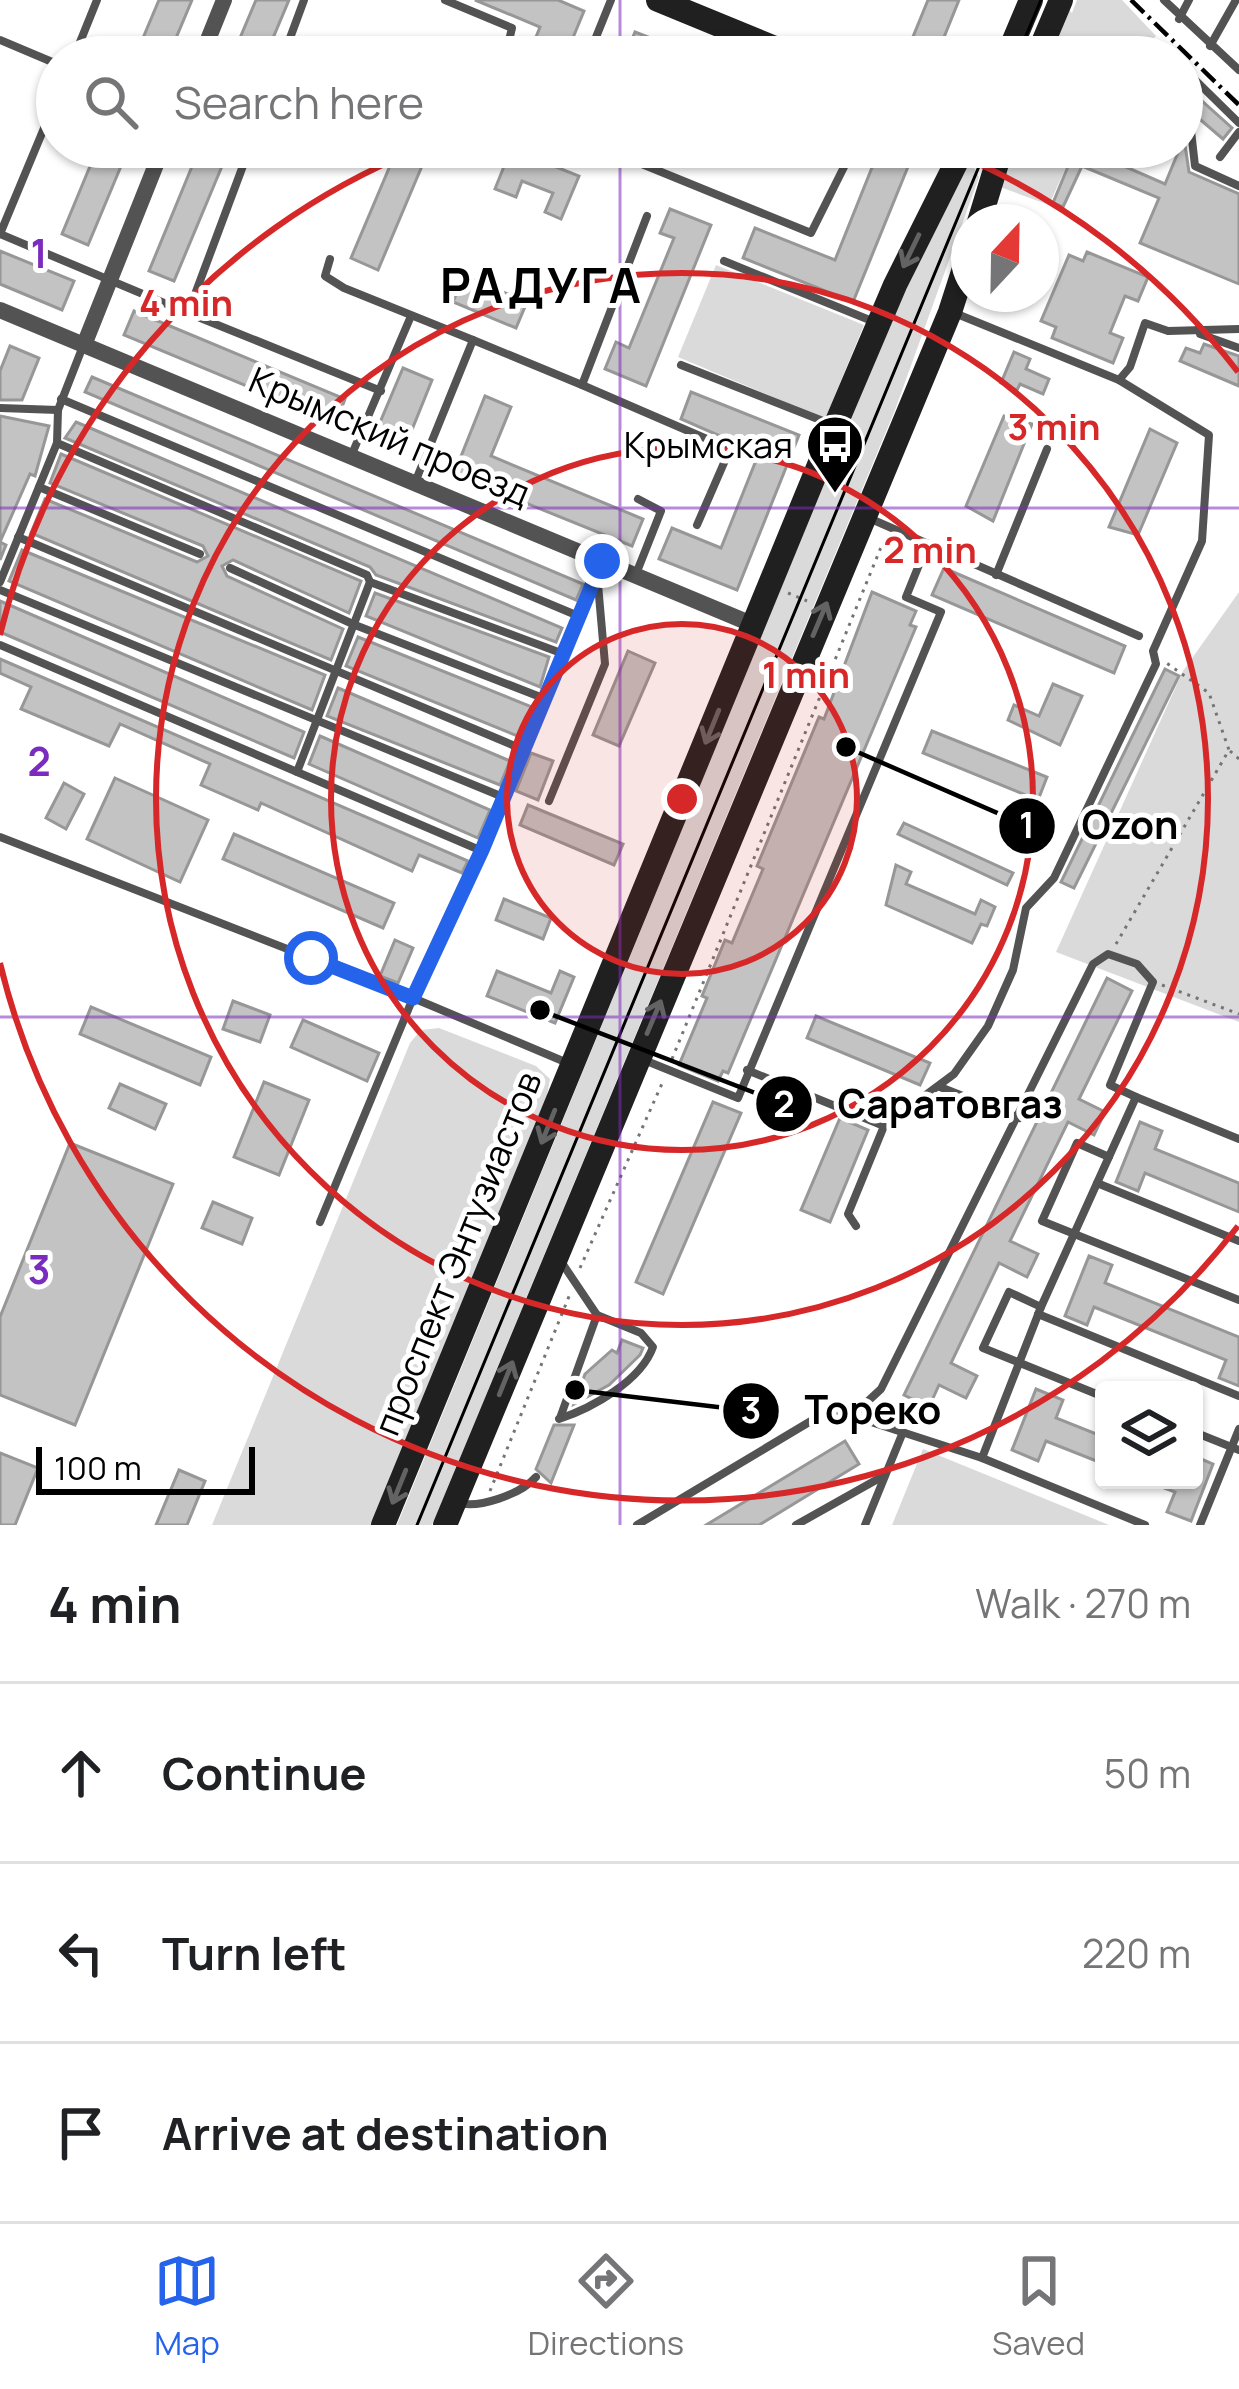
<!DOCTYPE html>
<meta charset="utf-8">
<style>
:root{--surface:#fff;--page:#f6f6f6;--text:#202124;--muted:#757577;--line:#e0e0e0;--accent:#2563eb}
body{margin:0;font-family:Manrope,sans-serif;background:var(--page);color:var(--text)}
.controls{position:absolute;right:36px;bottom:36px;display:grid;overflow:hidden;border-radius:12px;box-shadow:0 3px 9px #0004}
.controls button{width:108px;height:108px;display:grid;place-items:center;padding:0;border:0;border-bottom:3px solid var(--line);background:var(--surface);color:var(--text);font:60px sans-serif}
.compass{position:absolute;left:951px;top:204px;width:108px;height:108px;border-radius:50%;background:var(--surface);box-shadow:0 3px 9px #0004;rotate:22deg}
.scale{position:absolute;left:36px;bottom:30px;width:219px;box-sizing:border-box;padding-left:12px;border:6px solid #000;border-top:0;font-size:33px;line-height:42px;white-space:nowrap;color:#000;-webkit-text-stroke:9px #fff;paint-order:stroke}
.stop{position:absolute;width:36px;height:36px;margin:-27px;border:9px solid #2563eb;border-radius:50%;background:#fff}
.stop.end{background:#2563eb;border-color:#fff;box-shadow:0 3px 12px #0008}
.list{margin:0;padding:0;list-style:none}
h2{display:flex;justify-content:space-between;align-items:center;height:156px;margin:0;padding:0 48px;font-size:51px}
h2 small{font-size:39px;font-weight:400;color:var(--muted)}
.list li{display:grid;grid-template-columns:78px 1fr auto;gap:36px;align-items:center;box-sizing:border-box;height:180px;padding:0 48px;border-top:3px solid var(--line)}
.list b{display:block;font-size:45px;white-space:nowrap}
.list em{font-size:39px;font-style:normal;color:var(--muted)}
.icon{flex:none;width:66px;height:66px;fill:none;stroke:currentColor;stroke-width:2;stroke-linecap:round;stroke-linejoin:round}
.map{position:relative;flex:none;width:1239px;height:1525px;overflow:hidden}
.search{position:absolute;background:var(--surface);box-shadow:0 3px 9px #0004;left:36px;right:36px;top:36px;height:132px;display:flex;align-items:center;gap:30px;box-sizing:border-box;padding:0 42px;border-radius:66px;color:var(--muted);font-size:45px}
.sheet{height:696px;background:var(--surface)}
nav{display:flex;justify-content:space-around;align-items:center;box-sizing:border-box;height:168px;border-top:3px solid var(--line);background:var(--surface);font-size:33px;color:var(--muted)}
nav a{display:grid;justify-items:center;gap:6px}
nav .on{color:var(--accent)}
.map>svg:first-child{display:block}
.green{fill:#dadada}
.building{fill:#c3c3c3;stroke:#979797;stroke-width:3}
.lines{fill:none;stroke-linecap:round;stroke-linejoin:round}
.path{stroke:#757575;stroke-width:3;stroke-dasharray:3 6;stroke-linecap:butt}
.lane{stroke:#535353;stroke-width:8}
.street{stroke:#535353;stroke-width:16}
.secondary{stroke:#202020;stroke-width:24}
.tram{stroke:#000;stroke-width:3}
.rail{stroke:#000;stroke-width:4.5;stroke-dasharray:18 6 3 6;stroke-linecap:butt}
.oneway{stroke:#636363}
.route{stroke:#2563eb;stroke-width:15}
.grid{fill:none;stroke:#7b2cbf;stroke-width:3;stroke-opacity:0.55}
.ring{fill:none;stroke:#d62828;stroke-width:6}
.labels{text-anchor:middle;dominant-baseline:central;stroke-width:10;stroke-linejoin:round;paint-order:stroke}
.street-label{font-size:36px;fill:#000;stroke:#fff}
.poi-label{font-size:36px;fill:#000;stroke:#fff;text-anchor:end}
.district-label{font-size:48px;font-weight:bold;letter-spacing:3px;fill:#000;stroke:#fff}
.grid-label{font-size:39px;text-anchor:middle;font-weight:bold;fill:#7b2cbf;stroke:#fff;stroke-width:10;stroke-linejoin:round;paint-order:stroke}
.centre{fill:#d62828;stroke:#fff;stroke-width:6}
.ring-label{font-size:36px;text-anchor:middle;font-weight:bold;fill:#d62828;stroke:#fff;stroke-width:10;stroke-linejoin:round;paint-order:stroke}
.leader{fill:none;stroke:#000;stroke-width:4.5}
.callout-dot{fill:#000;stroke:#fff;stroke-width:4.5}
.mark-label{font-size:36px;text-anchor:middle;font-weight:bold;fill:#fff}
.callout-label{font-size:39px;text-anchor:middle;font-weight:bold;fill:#000;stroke:#fff;stroke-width:10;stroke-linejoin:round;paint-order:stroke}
</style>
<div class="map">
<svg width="1239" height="1525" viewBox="0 0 1239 1525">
<rect width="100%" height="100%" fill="#fff"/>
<g class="green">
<path d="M 1077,0 L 1122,0 L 1156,36 L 1135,57 L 1046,57 L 1066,7 L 1072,13 Z"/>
<path d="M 1012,147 L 1075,147 L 1049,205 L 1000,187 Z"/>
<path d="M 973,166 L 979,177 L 895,410 L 432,1525 L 397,1525 L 890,322 L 963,169 Z"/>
<path d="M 716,265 L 864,325 L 825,419 L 678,357 Z"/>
<path d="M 1239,592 L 1239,1022 L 1056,952 L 1183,671 Z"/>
<path d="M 439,1028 L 536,1066 L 550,1079 L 546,1101 L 372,1525 L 212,1525 L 410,1043 L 421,1030 Z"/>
<path d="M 923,1449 L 1109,1525 L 892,1525 Z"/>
</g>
<g class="building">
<path d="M 159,0 L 192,0 L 168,57 L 135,57 Z"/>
<path d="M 256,0 L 289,0 L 265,57 L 232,57 Z"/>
<path d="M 475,0 L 558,0 L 584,11 L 565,57 L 528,57 L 540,27 Z"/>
<path d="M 928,0 L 959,0 L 936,57 L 914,57 L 906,54 Z"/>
<path d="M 635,32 L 697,56 L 696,57 L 625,57 Z"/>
<path d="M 1182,83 L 1232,128 L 1223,139 L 1182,104 Z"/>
<path d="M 1184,138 L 1189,172 L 1239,194 L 1239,284 L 1140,243 L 1159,198 L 1082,166 L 1063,207 L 1053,203 L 1076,147 L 1091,147 L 1089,151 L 1165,184 Z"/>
<path d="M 98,147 L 129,147 L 88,245 L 62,234 Z"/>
<path d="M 200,147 L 230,147 L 174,281 L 149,271 Z"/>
<path d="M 398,147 L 430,147 L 378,270 L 351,258 Z"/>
<path d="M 833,147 L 916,147 L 853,302 L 743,258 L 755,228 L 835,260 L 873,165 Z"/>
<path d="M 511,149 L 579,176 L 561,219 L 545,212 L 553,193 L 522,181 L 516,197 L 495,189 Z"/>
<path d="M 670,209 L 711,225 L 646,386 L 605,369 L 616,342 L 629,348 L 674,238 L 660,233 Z"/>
<path d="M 0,251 L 74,281 L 62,310 L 0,284 Z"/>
<path d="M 1087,252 L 1148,277 L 1138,301 L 1125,296 L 1110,333 L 1123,338 L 1113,363 L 1052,338 L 1056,327 L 1041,321 L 1069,255 L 1083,261 Z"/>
<path d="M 464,276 L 527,302 L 516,328 L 453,302 Z"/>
<path d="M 134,311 L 345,399 L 336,423 L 124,335 Z"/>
<path d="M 1204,344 L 1239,356 L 1239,386 L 1180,361 L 1186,348 L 1200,353 Z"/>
<path d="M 10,346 L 39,358 L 22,400 L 0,400 L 0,371 Z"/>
<path d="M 1014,352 L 1030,359 L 1026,369 L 1049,379 L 1043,394 L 1020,384 L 1017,390 L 1001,383 Z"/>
<path d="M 403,368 L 432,380 L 403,452 L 373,439 Z"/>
<path d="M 92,377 L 583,584 L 576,600 L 85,392 Z"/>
<path d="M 691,392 L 799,435 L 737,590 L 659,559 L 672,528 L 721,548 L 759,453 L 681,419 Z"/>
<path d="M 485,396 L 511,407 L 491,456 L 643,519 L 632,546 L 454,474 Z"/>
<path d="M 0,416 L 49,426 L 35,476 L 30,474 L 0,542 L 6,545 L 0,560 Z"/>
<path d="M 1004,416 L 1032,424 L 993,521 L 966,506 Z"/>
<path d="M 76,422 L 562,628 L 556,642 L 376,575 L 370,567 L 65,438 Z"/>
<path d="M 1150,429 L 1177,443 L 1138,535 L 1109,527 Z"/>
<path d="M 61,454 L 361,581 L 349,613 L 233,560 L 222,566 L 227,576 L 343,629 L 331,660 L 31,533 L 45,499 L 197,562 L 208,556 L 203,546 L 50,483 Z"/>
<path d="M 22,550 L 325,675 L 312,710 L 9,581 Z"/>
<path d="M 944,568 L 1125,646 L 1114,673 L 932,595 Z"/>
<path d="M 872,592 L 916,611 L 910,625 L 916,627 L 728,1073 L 723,1071 L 718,1081 L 679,1065 L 707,998 L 702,996 L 725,940 L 732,943 L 763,869 L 757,866 L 819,717 L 824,719 Z"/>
<path d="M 375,593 L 549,657 L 540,687 L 366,616 Z"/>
<path d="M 0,601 L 304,732 L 294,758 L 0,632 Z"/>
<path d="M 358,637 L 532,707 L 520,737 L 346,666 Z"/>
<path d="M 628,651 L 655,663 L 619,746 L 593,735 Z"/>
<path d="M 0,659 L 468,861 L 462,873 L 419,855 L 412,871 L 261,803 L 258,810 L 201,785 L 210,764 L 120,724 L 109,746 L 21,709 L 31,687 L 0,673 Z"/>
<path d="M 1165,669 L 1179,676 L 1074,888 L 1061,882 Z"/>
<path d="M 1053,684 L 1082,696 L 1060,745 L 1008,720 L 1014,705 L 1039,716 Z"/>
<path d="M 338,688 L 510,761 L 500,785 L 327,716 Z"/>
<path d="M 932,731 L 1047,777 L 1038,800 L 923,753 Z"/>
<path d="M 320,736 L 490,810 L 478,838 L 309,764 Z"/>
<path d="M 531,753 L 553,761 L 538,800 L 516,791 Z"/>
<path d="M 115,778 L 208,820 L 180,882 L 87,839 Z"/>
<path d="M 64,783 L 84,794 L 66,829 L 46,818 Z"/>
<path d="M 528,805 L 623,844 L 614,865 L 520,825 Z"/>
<path d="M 904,823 L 1013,873 L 1007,885 L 898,834 Z"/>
<path d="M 234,834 L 394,903 L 383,928 L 223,859 Z"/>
<path d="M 896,865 L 911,872 L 906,884 L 975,914 L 981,900 L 995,907 L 987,926 L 981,924 L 972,943 L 886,905 Z"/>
<path d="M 504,899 L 551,918 L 543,939 L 496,920 Z"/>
<path d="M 395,940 L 413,948 L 398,983 L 380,976 Z"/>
<path d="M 497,971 L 551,993 L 560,971 L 574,977 L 555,1023 L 487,996 Z"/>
<path d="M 1107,978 L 1132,991 L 1079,1099 L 1105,1112 L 1094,1135 L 1068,1122 L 1010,1241 L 1038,1254 L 1027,1277 L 999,1263 L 951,1363 L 977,1376 L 966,1398 L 939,1385 L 929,1407 L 904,1395 Z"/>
<path d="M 233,1001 L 270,1015 L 260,1042 L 223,1029 Z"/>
<path d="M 91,1007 L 211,1057 L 200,1085 L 80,1034 Z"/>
<path d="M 816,1016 L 930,1063 L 920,1085 L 807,1038 Z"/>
<path d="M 303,1020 L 379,1053 L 367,1081 L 291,1047 Z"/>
<path d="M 264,1082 L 309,1100 L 279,1175 L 234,1157 Z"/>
<path d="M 120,1084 L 166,1104 L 155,1129 L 109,1108 Z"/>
<path d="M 713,1102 L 741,1113 L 663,1294 L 636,1282 Z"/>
<path d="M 840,1118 L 868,1130 L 830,1222 L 801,1210 Z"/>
<path d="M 1140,1122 L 1162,1131 L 1155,1149 L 1239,1183 L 1239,1212 L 1145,1173 L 1138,1191 L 1116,1182 Z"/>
<path d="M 70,1143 L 173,1184 L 75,1425 L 0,1395 L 0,1317 Z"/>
<path d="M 213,1202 L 252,1218 L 242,1244 L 202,1228 Z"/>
<path d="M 1089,1256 L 1112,1265 L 1105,1283 L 1239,1337 L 1239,1386 L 1219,1378 L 1226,1360 L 1094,1307 L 1087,1325 L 1065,1316 Z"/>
<path d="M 622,1340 L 643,1348 L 640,1355 L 609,1385 L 574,1404 L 585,1374 L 612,1350 L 617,1353 Z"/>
<path d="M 1036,1389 L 1063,1400 L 1056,1418 L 1104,1437 L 1104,1464 L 1046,1441 L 1038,1461 L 1012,1450 Z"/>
<path d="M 554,1425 L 574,1425 L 551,1483 L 536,1469 Z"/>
<path d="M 845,1441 L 859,1464 L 759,1525 L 706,1525 Z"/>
<path d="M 0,1453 L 38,1468 L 15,1525 L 0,1525 Z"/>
<path d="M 1194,1456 L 1213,1464 L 1191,1521 L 1167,1512 L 1175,1492 L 1146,1481 L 1194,1480 Z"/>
<path d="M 179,1470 L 205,1481 L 187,1525 L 156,1525 Z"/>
</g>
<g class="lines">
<g class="path">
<path d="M 788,593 L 807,601"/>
<path d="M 1230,751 L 1239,759"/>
<path d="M 1116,944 L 1229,750 L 1209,693 L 1165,662"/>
<path d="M 1162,985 L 1239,1014"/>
<path d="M 672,1059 L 886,535"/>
<path d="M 580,1268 L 664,1079"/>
<path d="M 490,1491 L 570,1294"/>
</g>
<g class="lane">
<path d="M 445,0 L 512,28 L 505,57"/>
<path d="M 1164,0 L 1239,70"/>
<path d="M 1179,19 L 1189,0"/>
<path d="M 0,40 L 57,64"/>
<path d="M 1210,46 L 1236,0"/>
<path d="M 74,57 L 97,0"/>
<path d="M 283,57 L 304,0"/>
<path d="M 588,57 L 611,0"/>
<path d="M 1141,57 L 1159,52 L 1171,57"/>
<path d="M 1182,67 L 1239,123"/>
<path d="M 1182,114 L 1190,122 L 1195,166 L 1239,186"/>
<path d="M 600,147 L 811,233 L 845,165 L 818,147"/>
<path d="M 1220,157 L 1239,132"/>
<path d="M 0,234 L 188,313 L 250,147"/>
<path d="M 0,234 L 57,97"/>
<path d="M 330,259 L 325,276 L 344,288 L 473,340"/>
<path d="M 724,261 L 877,323"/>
<path d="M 188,313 L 381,391"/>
<path d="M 1199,328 L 1200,334 L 1239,348"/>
<path d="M 681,365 L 828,423"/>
<path d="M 1119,380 L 1130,367 L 1145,323 L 1168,331 L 1239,329"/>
<path d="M 582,385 L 730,449 L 697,525"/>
<path d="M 61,399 L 576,615"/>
<path d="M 0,408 L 58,410"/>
<path d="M 57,443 L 367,575 L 370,582 L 297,772"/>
<path d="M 352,454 L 411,316"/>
<path d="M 416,480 L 473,340 L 582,385 L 647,216"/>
<path d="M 39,487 L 200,554"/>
<path d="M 871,519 L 1139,636"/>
<path d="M 18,537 L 522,749"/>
<path d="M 230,568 L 355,625 L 543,698"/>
<path d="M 636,574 L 661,511 L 638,499"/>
<path d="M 996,575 L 1047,449"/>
<path d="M 0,582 L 57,443 L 58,410 L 83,346"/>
<path d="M 370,582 L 561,653"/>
<path d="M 0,590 L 503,797"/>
<path d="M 0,645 L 482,851 L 413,998 L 570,1064"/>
<path d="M 549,801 L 605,664 L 597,573"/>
<path d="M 0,837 L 413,998 L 320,1222"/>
<path d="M 482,851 L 601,562"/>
<path d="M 644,1060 L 738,1098 L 941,612 L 906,597 L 927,545"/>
<path d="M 747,1070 L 884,1126 L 848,1214 L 856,1226"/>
<path d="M 940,1087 L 1019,1118"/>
<path d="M 884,1126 L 954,1074 L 988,1026 L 1013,970 L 1026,908 L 1054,878 L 1156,664 L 1153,651 L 1202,541 L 1209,435 L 1119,380 L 957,314"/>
<path d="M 1109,1157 L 1077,1143 L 1042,1221 L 1239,1300"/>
<path d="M 1097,1183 L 1239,1241"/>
<path d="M 1041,1307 L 1009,1292 L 983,1348 L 1104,1397"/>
<path d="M 1038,1314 L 1239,1396"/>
<path d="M 853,1415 L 881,1389 L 1093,964 L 1108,954 L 1137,964 L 1153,982 L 1110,1085 L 1136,1097"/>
<path d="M 560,1418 L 597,1315 L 560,1260"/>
<path d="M 559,1419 C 592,1408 641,1381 653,1347 L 641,1333 L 597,1315"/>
<path d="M 1194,1432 L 1239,1450"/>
<path d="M 982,1458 L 1041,1307 L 1136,1097 L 1239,1139"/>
<path d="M 456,1502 C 477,1510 521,1494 536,1477"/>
<path d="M 637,1525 L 831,1409 L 982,1458 L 1145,1525"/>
<path d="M 796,1525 L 885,1475"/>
<path d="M 865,1525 L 903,1432"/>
<path d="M 1200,1525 L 1239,1429"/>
</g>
<g class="street">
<path d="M 201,57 L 224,0"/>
<path d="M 0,310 L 754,625"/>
<path d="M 84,345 L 163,147"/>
</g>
<g class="secondary">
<path d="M 658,0 L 797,57"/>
<path d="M 1007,57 L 1031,0"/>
<path d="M 1037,57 L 1061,0"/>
<path d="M 979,222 L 1002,147"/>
<path d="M 383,1525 L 835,426 L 895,285 L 964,147"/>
<path d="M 445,1525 L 950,312 L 969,253"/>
</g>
<g class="tram">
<path d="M 1017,57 L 1041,0"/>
<path d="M 417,1525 L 987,147"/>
</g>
<path class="rail" d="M 1131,0 L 1239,105"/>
</g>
<defs><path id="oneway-shaft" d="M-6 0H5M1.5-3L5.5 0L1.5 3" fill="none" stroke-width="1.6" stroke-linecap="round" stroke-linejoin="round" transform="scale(3)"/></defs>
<g class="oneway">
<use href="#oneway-shaft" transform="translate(911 251) rotate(116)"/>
<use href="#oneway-shaft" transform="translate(820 619) rotate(-67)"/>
<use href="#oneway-shaft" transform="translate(712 727) rotate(112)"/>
<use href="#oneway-shaft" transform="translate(654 1017) rotate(-67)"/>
<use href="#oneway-shaft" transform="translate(548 1127) rotate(112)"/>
<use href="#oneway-shaft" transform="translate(506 1378) rotate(-68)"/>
<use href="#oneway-shaft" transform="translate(399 1487) rotate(112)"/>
</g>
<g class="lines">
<path class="route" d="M 311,958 L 413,998 L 482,850 L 602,561"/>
</g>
<path class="grid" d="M 620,0 L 620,57M 620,147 L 620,1525M 0,508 L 1239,508M 0,1017 L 1239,1017"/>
<circle cx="682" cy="799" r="175" fill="#d62828" fill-opacity=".12"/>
<g class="ring">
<circle cx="682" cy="799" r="175"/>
<circle cx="682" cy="799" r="351"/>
<circle cx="682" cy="799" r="526"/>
<path d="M1238 1226A701 701 0 0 1 0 963M0 635A701 701 0 0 1 419 149M945 149A701 701 0 0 1 1238 372"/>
</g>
<defs>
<symbol id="bus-pin" viewBox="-11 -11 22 30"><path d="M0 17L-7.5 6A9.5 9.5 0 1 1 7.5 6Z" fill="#000" stroke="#fff"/><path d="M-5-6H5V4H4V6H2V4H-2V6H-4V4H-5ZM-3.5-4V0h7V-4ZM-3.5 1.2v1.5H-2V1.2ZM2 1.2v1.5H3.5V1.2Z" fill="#fff"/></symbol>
</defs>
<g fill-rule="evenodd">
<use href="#bus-pin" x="802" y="411" width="66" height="90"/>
</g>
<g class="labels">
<g class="street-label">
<text transform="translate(390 436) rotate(23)">Крымский проезд</text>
<text transform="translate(457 1253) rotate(-68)">проспект Энтузиастов</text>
</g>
<g class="poi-label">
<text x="793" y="444">Крымская</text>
</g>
<g class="district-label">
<text x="542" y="284">РАДУГА</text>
</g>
</g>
<g class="grid-label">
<text x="39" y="268">1</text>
<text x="39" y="776">2</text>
<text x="39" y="1284">3</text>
</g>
<circle cx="682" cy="799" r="18" class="centre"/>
<g class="ring-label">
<text x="186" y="316">4 min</text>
<text x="1054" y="440">3 min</text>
<text x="930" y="563">2 min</text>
<text x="806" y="688">1 min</text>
</g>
<path class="leader" d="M846 747L1027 826M540 1010L784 1104M575 1390L751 1411"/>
<g class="callout-dot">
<circle cx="846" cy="747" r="12"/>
<circle cx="540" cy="1010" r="12"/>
<circle cx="575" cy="1390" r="12"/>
<circle cx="1027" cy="826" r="30"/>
<circle cx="784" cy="1104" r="30"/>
<circle cx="751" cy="1411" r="30"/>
</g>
<g class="mark-label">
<text x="1027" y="838">1</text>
<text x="784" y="1117">2</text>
<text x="751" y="1423">3</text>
</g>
<g class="callout-label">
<text x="1130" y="839">Ozon</text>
<text x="950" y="1118">Саратовгаз</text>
<text x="873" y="1424">Тореко</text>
</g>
</svg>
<div class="controls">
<button><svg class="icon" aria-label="layers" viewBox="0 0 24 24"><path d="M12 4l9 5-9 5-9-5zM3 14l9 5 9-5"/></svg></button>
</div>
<svg class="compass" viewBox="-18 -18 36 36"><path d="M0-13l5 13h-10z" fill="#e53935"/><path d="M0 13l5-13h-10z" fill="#757577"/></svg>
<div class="scale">100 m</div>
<div class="stop" style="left:311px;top:958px"></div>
<div class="stop end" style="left:602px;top:561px"></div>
<div class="search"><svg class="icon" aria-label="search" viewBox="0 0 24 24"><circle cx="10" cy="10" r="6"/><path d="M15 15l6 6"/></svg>Search here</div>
</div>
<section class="sheet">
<h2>4 min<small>Walk · 270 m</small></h2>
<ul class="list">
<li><svg class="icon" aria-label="ahead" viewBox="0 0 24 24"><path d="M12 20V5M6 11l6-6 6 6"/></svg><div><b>Continue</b></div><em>50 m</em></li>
<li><svg class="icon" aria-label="left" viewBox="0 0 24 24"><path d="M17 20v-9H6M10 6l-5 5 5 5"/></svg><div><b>Turn left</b></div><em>220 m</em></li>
<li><svg class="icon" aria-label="arrive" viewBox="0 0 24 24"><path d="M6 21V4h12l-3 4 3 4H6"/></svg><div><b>Arrive at destination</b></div></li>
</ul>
</section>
<nav>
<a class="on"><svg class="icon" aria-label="map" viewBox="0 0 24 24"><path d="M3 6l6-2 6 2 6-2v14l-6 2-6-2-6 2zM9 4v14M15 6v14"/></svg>Map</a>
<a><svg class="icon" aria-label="directions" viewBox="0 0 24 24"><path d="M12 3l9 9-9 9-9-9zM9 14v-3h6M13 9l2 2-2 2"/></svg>Directions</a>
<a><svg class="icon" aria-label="saved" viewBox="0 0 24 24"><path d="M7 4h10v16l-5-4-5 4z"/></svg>Saved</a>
</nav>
